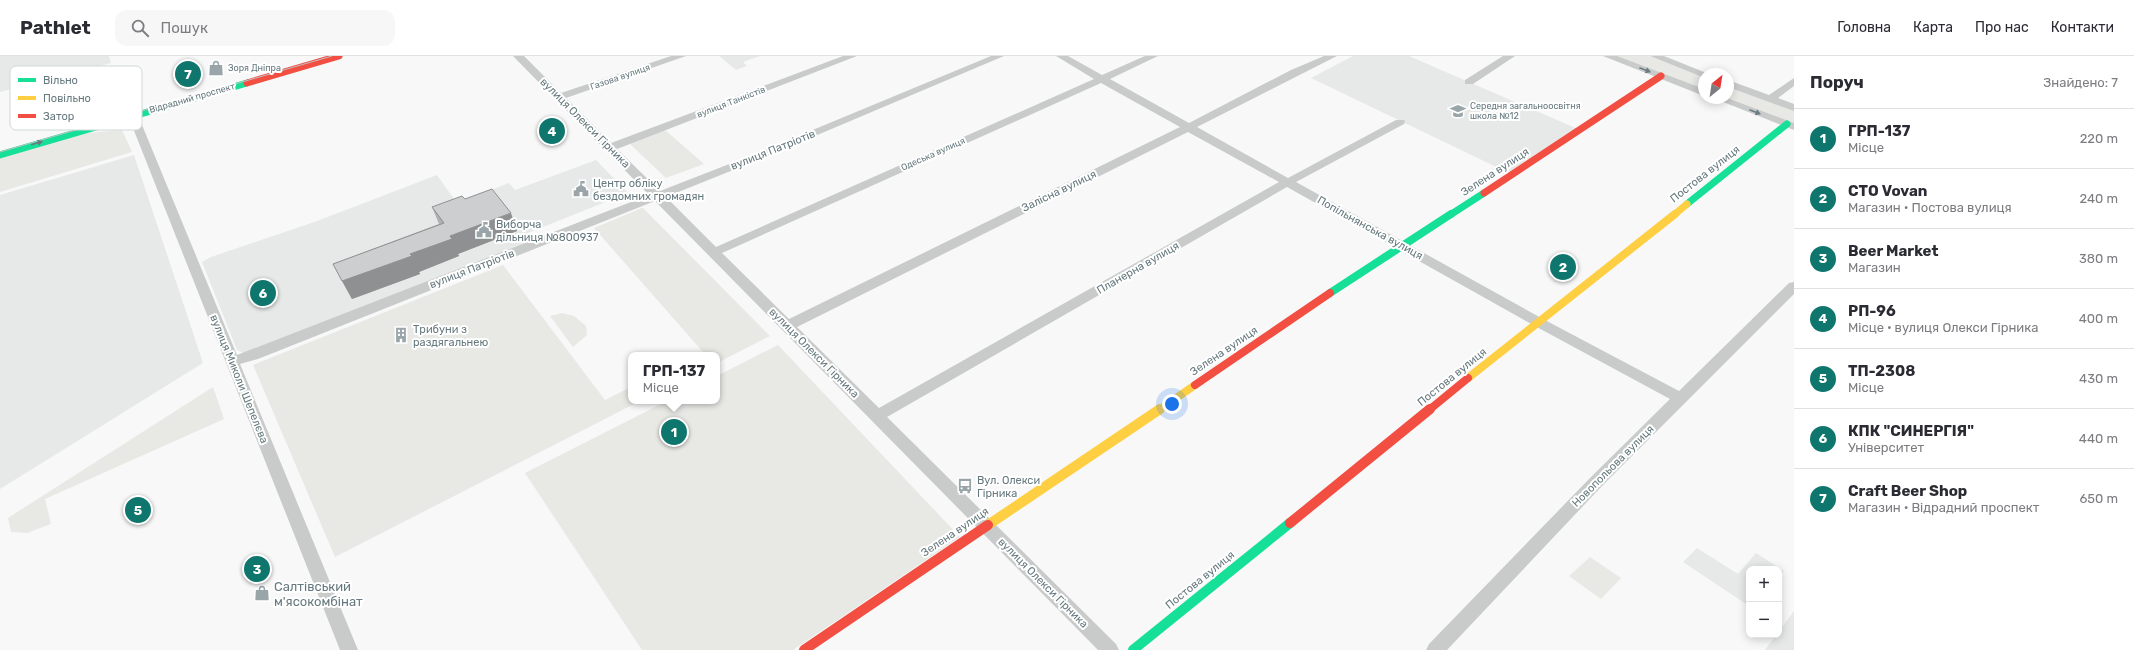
<!DOCTYPE html>
<html lang="uk">
<meta charset="utf-8">
<style>
:root{--surface:#fff;--page:#f7f7f7;--text:#2b2b33;--muted:#7c7c81;--line:#e1e1e2;--accent:#0f766e}
body{margin:0;font-family:Rubik,sans-serif;background:var(--page);color:var(--text)}
.controls{position:absolute;right:12px;bottom:12px;display:grid;overflow:hidden;border-radius:8px;box-shadow:0 2px 10px #0003}
.controls button{width:36px;height:36px;display:grid;place-items:center;padding:0;border:0;border-bottom:1px solid var(--line);background:var(--surface);color:var(--text);font:20px sans-serif}
.compass{position:absolute;left:1698px;top:12px;width:36px;height:36px;border-radius:50%;background:var(--surface);box-shadow:0 2px 10px #0003;rotate:30deg}
.you{position:absolute;left:1172px;top:348px;width:14px;height:14px;margin:-10px;border:3px solid #fff;border-radius:50%;background:#1a73e8;box-shadow:0 0 0 6px #1a73e833}
.badge{display:grid;place-items:center;width:26px;height:26px;border-radius:50%;background:var(--accent);color:#fff;font-size:13px;font-weight:700}
.pin{position:absolute;translate:-50% -50%;border:2px solid #fff;box-shadow:0 1px 4px #0006}
.popup{position:absolute;left:628px;top:296px;width:92px;height:52px;box-sizing:border-box;display:grid;place-content:center;border-radius:8px;background:var(--surface);filter:drop-shadow(0 1px 3px #0005);font-size:13px;white-space:nowrap;color:var(--muted)}
.popup b{font-size:15px;color:var(--text)}
.popup::after{content:'';position:absolute;left:50%;top:100%;margin-left:-8px;border:8px solid transparent;border-top-color:var(--surface)}
.list{margin:0;padding:0;list-style:none}
h2{display:flex;justify-content:space-between;align-items:center;height:52px;margin:0;padding:0 16px;font-size:17px}
h2 small{font-size:13px;font-weight:400;color:var(--muted)}
.list li{display:grid;grid-template-columns:26px 1fr auto;gap:12px;align-items:center;box-sizing:border-box;height:60px;padding:0 16px;border-top:1px solid var(--line)}
.list b{display:block;font-size:15px;white-space:nowrap}
.list p{margin:0;font-size:13px;white-space:nowrap;color:var(--muted)}
.list em{font-size:13px;font-style:normal;color:var(--muted)}
.icon{flex:none;width:22px;height:22px;fill:none;stroke:currentColor;stroke-width:2;stroke-linecap:round;stroke-linejoin:round}
.map{position:relative;flex:none;width:1794px;height:594px;overflow:hidden}
header{display:flex;align-items:center;gap:24px;box-sizing:border-box;height:56px;padding:0 20px;background:var(--surface);border-bottom:1px solid var(--line)}
header strong{font-size:19px}
nav{display:flex;gap:22px;margin-inline-start:auto;font-size:14px}
.search{width:280px;height:36px;background:var(--page);display:flex;align-items:center;gap:10px;box-sizing:border-box;padding:0 14px;border-radius:12px;color:var(--muted);font-size:15px}
main{display:flex}
aside{flex:1;background:var(--surface)}
.map>svg:first-child{display:block}
.built{fill:#e7e8e8}
.green{fill:#e8e9e5}
.lines{fill:none;stroke-linecap:round;stroke-linejoin:round}
.street{fill:#c9cbcb;fill-rule:evenodd}
.fast-far2{stroke:#16e098;stroke-width:7}
.fast-far1{stroke:#16e098;stroke-width:8}
.fast{stroke:#16e098;stroke-width:10}
.slow-far2{stroke:#ffcf43;stroke-width:7}
.slow-far1{stroke:#ffcf43;stroke-width:8}
.slow{stroke:#ffcf43;stroke-width:10}
.jam-far2{stroke:#f24e42;stroke-width:7}
.jam-far1{stroke:#f24e42;stroke-width:8}
.jam{stroke:#f24e42;stroke-width:10}
.tram{stroke:#bfc1c2;stroke-width:1}
.wall{fill:#afb1b2}
.shaded-wall{fill:#8f9091}
.building{fill:#cccecf;stroke:#8f9091}
.oneway{fill:#6b7d82}
.oneway2{fill:#66797e}
.labels{text-anchor:middle;dominant-baseline:central;stroke-width:4;stroke-linejoin:round;paint-order:stroke}
.far-poi-label{font-size:9px;fill:#66797e;stroke:#fff;text-anchor:start}
.far-street-label{font-size:9px;fill:#66797e;stroke:#fff}
.street-label{font-size:11px;fill:#66797e;stroke:#fff}
.poi-label{font-size:11px;fill:#66797e;stroke:#fff;text-anchor:start}
.near-poi-label{font-size:13px;fill:#66797e;stroke:#fff;text-anchor:start}
.key{fill:#fff;stroke:#d1d7d8;stroke-width:1}
.key-label{font-size:11px;fill:#66797e}
</style>
<header>
<strong>Pathlet</strong>
<div class="search"><svg class="icon" aria-label="search" viewBox="0 0 24 24"><circle cx="10" cy="10" r="6"/><path d="M15 15l6 6"/></svg>Пошук</div>
<nav><a>Головна</a><a>Карта</a><a>Про нас</a><a>Контакти</a></nav>
</header>
<main>
<div class="map">
<svg width="1794" height="594" viewBox="0 0 1794 594">
<rect width="100%" height="100%" fill="#f8f8f8"/>
<g class="built">
<path d="M 0,0 L 109,0 L 111,7 L 0,36 Z"/>
<path d="M 719,0 L 760,0 L 743,6 L 747,10 L 736,14 Z"/>
<path d="M 1353,0 L 1409,0 L 1580,74 L 1513,119 L 1311,22 Z"/>
<path d="M 134,99 L 203,307 L 0,433 L 0,139 Z"/>
<path d="M 596,104 L 628,137 L 528,177 L 534,185 L 243,297 L 237,294 L 202,206 L 211,201 L 317,165 L 437,119 L 457,147 L 509,127 L 515,134 Z"/>
<path d="M 1697,492 L 1738,518 L 1756,497 L 1784,515 L 1779,521 L 1779,513 L 1749,513 L 1749,550 L 1683,506 Z"/>
<path d="M 1794,555 L 1794,594 L 1765,594 L 1776,579 L 1779,579 L 1779,575 Z"/>
</g>
<g class="green">
<path d="M 1614,0 L 1649,0 L 1704,21 L 1704,34 Z"/>
<path d="M 1728,30 L 1794,54 L 1794,68 L 1725,42 L 1728,42 Z"/>
<path d="M 664,73 L 704,108 L 666,122 L 629,87 Z"/>
<path d="M 122,74 L 132,96 L 0,136 L 0,102 L 85,77 Z"/>
<path d="M 642,152 L 643,152 L 770,280 L 717,307 L 717,299 L 697,299 L 703,296 L 594,172 Z"/>
<path d="M 503,209 L 605,344 L 631,331 L 631,345 L 640,345 L 335,501 L 253,309 Z"/>
<path d="M 562,257 L 574,260 L 586,270 L 587,279 L 573,291 L 550,260 Z"/>
<path d="M 778,289 L 960,481 L 793,594 L 642,594 L 525,417 L 667,345 L 717,345 L 717,320 Z"/>
<path d="M 213,331 L 224,363 L 45,443 L 51,468 L 27,477 L 11,476 L 8,462 Z"/>
<path d="M 1590,501 L 1621,522 L 1601,543 L 1569,520 Z"/>
</g>
<g class="lines">
<g class="street">
<path d="M 513,0 L 524,0 L 561,37 L 671,0 L 686,0 L 566,42 L 611,87 L 843,0 L 857,0 L 617,93 L 660,135 L 755,98 L 991,0 L 1004,0 L 763,102 L 666,141 L 716,191 L 1094,23 L 1056,0 L 1068,0 L 1102,19 L 1145,0 L 1158,0 L 1110,23 L 1189,67 L 1291,14 L 1324,0 L 1337,0 L 1197,71 L 1288,122 L 1396,64 L 1404,64 L 1405,66 L 1404,68 L 1296,126 L 1543,263 L 1679,335 L 1789,227 L 1794,226 L 1794,238 L 1602,430 L 1447,594 L 1426,594 L 1429,588 L 1590,422 L 1670,343 L 1533,269 L 1287,131 L 887,361 L 1116,588 L 1119,594 L 1098,594 L 655,145 L 258,303 L 240,308 L 358,594 L 340,594 L 125,52 L 130,49 L 135,52 L 237,299 L 649,139 ZM 1101,27 L 1180,71 L 789,263 L 722,197 ZM 1188,76 L 1279,126 L 879,352 L 797,271 Z"/>
<path d="M 1503,0 L 1515,0 L 1473,28 L 1465,28 L 1465,24 Z"/>
<path d="M 1603,0 L 1617,0 L 1704,33 L 1704,40 Z"/>
<path d="M 1650,0 L 1664,0 L 1709,18 L 1704,18 L 1704,21 L 1700,20 Z"/>
<path d="M 1794,22 L 1794,30 L 1778,42 L 1794,48 L 1794,55 L 1728,31 L 1728,24 L 1769,39 Z"/>
<path d="M 1713,42 L 1727,42 L 1794,67 L 1794,74 Z"/>
</g>
<g class="fast-far2">
<path d="M 0,99 L 247,27"/>
<path d="M 1687,148 L 1787,68"/>
<path d="M 1450,159 L 1484,137"/>
</g>
<path class="fast-far1" d="M 1330,237 L 1451,158"/>
<path class="fast" d="M 1133,594 L 1290,467"/>
<path class="slow-far2" d="M 1674,159 L 1687,148"/>
<g class="slow-far1">
<path d="M 1468,322 L 1675,158"/>
<path d="M 1159,354 L 1195,329"/>
</g>
<path class="slow" d="M 988,469 L 1160,353"/>
<g class="jam-far2">
<path d="M 247,27 L 339,0"/>
<path d="M 1484,137 L 1661,20"/>
</g>
<g class="jam-far1">
<path d="M 1195,329 L 1330,237"/>
<path d="M 1429,354 L 1468,322"/>
</g>
<g class="jam">
<path d="M 1290,467 L 1430,353"/>
<path d="M 804,594 L 988,469"/>
</g>
<path class="tram" d="M 0,96 L 332,0"/>
</g>
<path class="wall" d="M 465,143 L 517,175 L 458,198 L 459,200 L 419,216 L 420,218 L 352,243 L 333,208 L 439,168 L 432,151 Z"/>
<path class="shaded-wall" d="M 511,157 L 517,175 L 458,198 L 459,200 L 419,216 L 420,218 L 352,243 L 342,225 L 410,198 L 450,180 Z"/>
<path class="building" d="M 492,133 L 511,157 L 450,180 L 452,183 L 410,198 L 412,200 L 342,225 L 333,208 L 444,167 L 432,151 L 462,140 L 465,143 Z"/>
<defs><path id="oneway-solid" d="M-6-.8H1V-3.2L6.5 0L1 3.2V.8H-6Z"/></defs>
<g class="oneway">
<use href="#oneway-solid" transform="translate(1645 14) rotate(21)"/>
<use href="#oneway-solid" transform="translate(1755 56) rotate(21)"/>
</g>
<use class="oneway2" href="#oneway-solid" transform="translate(37 87) rotate(-16)"/>
<defs>
<symbol id="shop-bare" viewBox="-9 -9 18 18"><path d="M-5-2.5h2.3a2.7 3.5 0 0 1 5.4 0H5L5.5 6h-11ZM-1.5-2.5h3a1.5 2.3 0 0 0-3 0Z" fill="#99a5a9" stroke="#fff" stroke-width="2.5" paint-order="stroke"/></symbol>
<symbol id="school-bare" viewBox="-9 -9 18 18"><path d="M0-5L7-2L0 1L-7-2ZM-4 1L0 2.5L4 1V4Q0 6-4 4Z" fill="#99a5a9" stroke="#fff" stroke-width="2.5" paint-order="stroke"/></symbol>
<symbol id="civic-bare" viewBox="-9 -9 18 18"><path d="M-.6-6.5H3V-4.5H.6V-3L4-1V1h2V6H-6V1h2V-1L-.6-3ZM-1.2 2.5V6h2.4V2.5Z" fill="#99a5a9" stroke="#fff" stroke-width="2.5" paint-order="stroke"/></symbol>
<symbol id="building-bare" viewBox="-9 -9 18 18"><path d="M-4-6H4V6H1V3H-1V6H-4ZM-2.5-4.3h1.7v1.8h-1.7ZM.8-4.3h1.7v1.8H.8ZM-2.5-1h1.7V.8h-1.7ZM.8-1h1.7V.8H.8Z" fill="#99a5a9" stroke="#fff" stroke-width="2.5" paint-order="stroke"/></symbol>
<symbol id="bus-bare" viewBox="-9 -9 18 18"><path d="M-5-6H5V4H4V6H2V4H-2V6H-4V4H-5ZM-3.5-4V0h7V-4ZM-3.5 1.2v1.5H-2V1.2ZM2 1.2v1.5H3.5V1.2Z" fill="#99a5a9" stroke="#fff" stroke-width="2.5" paint-order="stroke"/></symbol>
</defs>
<g fill-rule="evenodd">
<use href="#shop-bare" x="205" y="1" width="22" height="22"/>
<use href="#school-bare" x="1447" y="44" width="22" height="22"/>
<use href="#civic-bare" x="570" y="122" width="22" height="22"/>
<use href="#civic-bare" x="473" y="163" width="22" height="22"/>
<use href="#building-bare" x="390" y="268" width="22" height="22"/>
<use href="#bus-bare" x="954" y="419" width="22" height="22"/>
<use href="#shop-bare" x="251" y="526" width="22" height="22"/>
</g>
<g class="labels">
<g class="far-poi-label">
<text x="228" y="12">Зоря Дніпра</text>
<text x="1470" y="50">Середня загальноосвітня<tspan x="1470" dy="10">школа №12</tspan></text>
</g>
<g class="far-street-label">
<text transform="translate(620 21) rotate(-19)">Газова вулиця</text>
<text transform="translate(192 42) rotate(-16)">Відрадний проспект</text>
<text transform="translate(731 46) rotate(-21)">вулиця Танкістів</text>
<text transform="translate(933 98) rotate(-24)">Одеська вулиця</text>
</g>
<g class="street-label">
<text transform="translate(585 67) rotate(45)">вулиця Олекси Гірника</text>
<text transform="translate(773 94) rotate(-22)">вулиця Патріотів</text>
<text transform="translate(1495 116) rotate(-33)">Зелена вулиця</text>
<text transform="translate(1705 118) rotate(-38)">Постова вулиця</text>
<text transform="translate(1059 135) rotate(-26)">Залісна вулиця</text>
<text transform="translate(1370 172) rotate(29)">Попільнянська вулиця</text>
<text transform="translate(1138 212) rotate(-30)">Планерна вулиця</text>
<text transform="translate(472 213) rotate(-21)">вулиця Патріотів</text>
<text transform="translate(1224 295) rotate(-34)">Зелена вулиця</text>
<text transform="translate(814 297) rotate(45)">вулиця Олекси Гірника</text>
<text transform="translate(1452 321) rotate(-39)">Постова вулиця</text>
<text transform="translate(239 323) rotate(68)">вулиця Миколи Шепелєва</text>
<text transform="translate(1613 410) rotate(-45)">Новопольова вулиця</text>
<text transform="translate(955 476) rotate(-34)">Зелена вулиця</text>
<text transform="translate(1200 524) rotate(-39)">Постова вулиця</text>
<text transform="translate(1043 527) rotate(45)">вулиця Олекси Гірника</text>
</g>
<g class="poi-label">
<text x="593" y="127">Центр обліку<tspan x="593" dy="13">бездомних громадян</tspan></text>
<text x="496" y="168">Виборча<tspan x="496" dy="13">дільниця №800937</tspan></text>
<text x="413" y="273">Трибуни з<tspan x="413" dy="13">раздягальнею</tspan></text>
<text x="977" y="424">Вул. Олекси<tspan x="977" dy="13">Гірника</tspan></text>
</g>
<g class="near-poi-label">
<text x="274" y="530">Салтівський<tspan x="274" dy="15">м'ясокомбінат</tspan></text>
</g>
</g>
<rect x="10" y="10" width="132" height="64" rx="6" class="key"/>
<rect x="18" y="22" width="18" height="4" fill="#16e098"/>
<rect x="18" y="40" width="18" height="4" fill="#ffcf43"/>
<rect x="18" y="58" width="18" height="4" fill="#f24e42"/>
<g class="key-label">
<text x="43" y="28">Вільно</text>
<text x="43" y="46">Повільно</text>
<text x="43" y="64">Затор</text>
</g>
</svg>
<div class="controls">
<button>+</button>
<button>−</button>
</div>
<svg class="compass" viewBox="-18 -18 36 36"><path d="M0-13l5 13h-10z" fill="#e53935"/><path d="M0 13l5-13h-10z" fill="#7c7c81"/></svg>
<div class="you"></div>
<div class="pin badge" style="left:674px;top:376px">1</div>
<div class="popup"><b>ГРП-137</b>Місце</div>
<div class="pin badge" style="left:1563px;top:211px">2</div>
<div class="pin badge" style="left:257px;top:513px">3</div>
<div class="pin badge" style="left:552px;top:75px">4</div>
<div class="pin badge" style="left:138px;top:454px">5</div>
<div class="pin badge" style="left:263px;top:237px">6</div>
<div class="pin badge" style="left:188px;top:18px">7</div>
</div>
<aside>
<h2>Поруч<small>Знайдено: 7</small></h2>
<ul class="list">
<li><span class="badge">1</span><div><b>ГРП-137</b><p>Місце</p></div><em>220 m</em></li>
<li><span class="badge">2</span><div><b>СТО Vovan</b><p>Магазин · Постова вулиця</p></div><em>240 m</em></li>
<li><span class="badge">3</span><div><b>Beer Market</b><p>Магазин</p></div><em>380 m</em></li>
<li><span class="badge">4</span><div><b>РП-96</b><p>Місце · вулиця Олекси Гірника</p></div><em>400 m</em></li>
<li><span class="badge">5</span><div><b>ТП-2308</b><p>Місце</p></div><em>430 m</em></li>
<li><span class="badge">6</span><div><b>КПК &quot;СИНЕРГІЯ&quot;</b><p>Університет</p></div><em>440 m</em></li>
<li><span class="badge">7</span><div><b>Craft Beer Shop</b><p>Магазин · Відрадний проспект</p></div><em>650 m</em></li>
</ul>
</aside>
</main>
